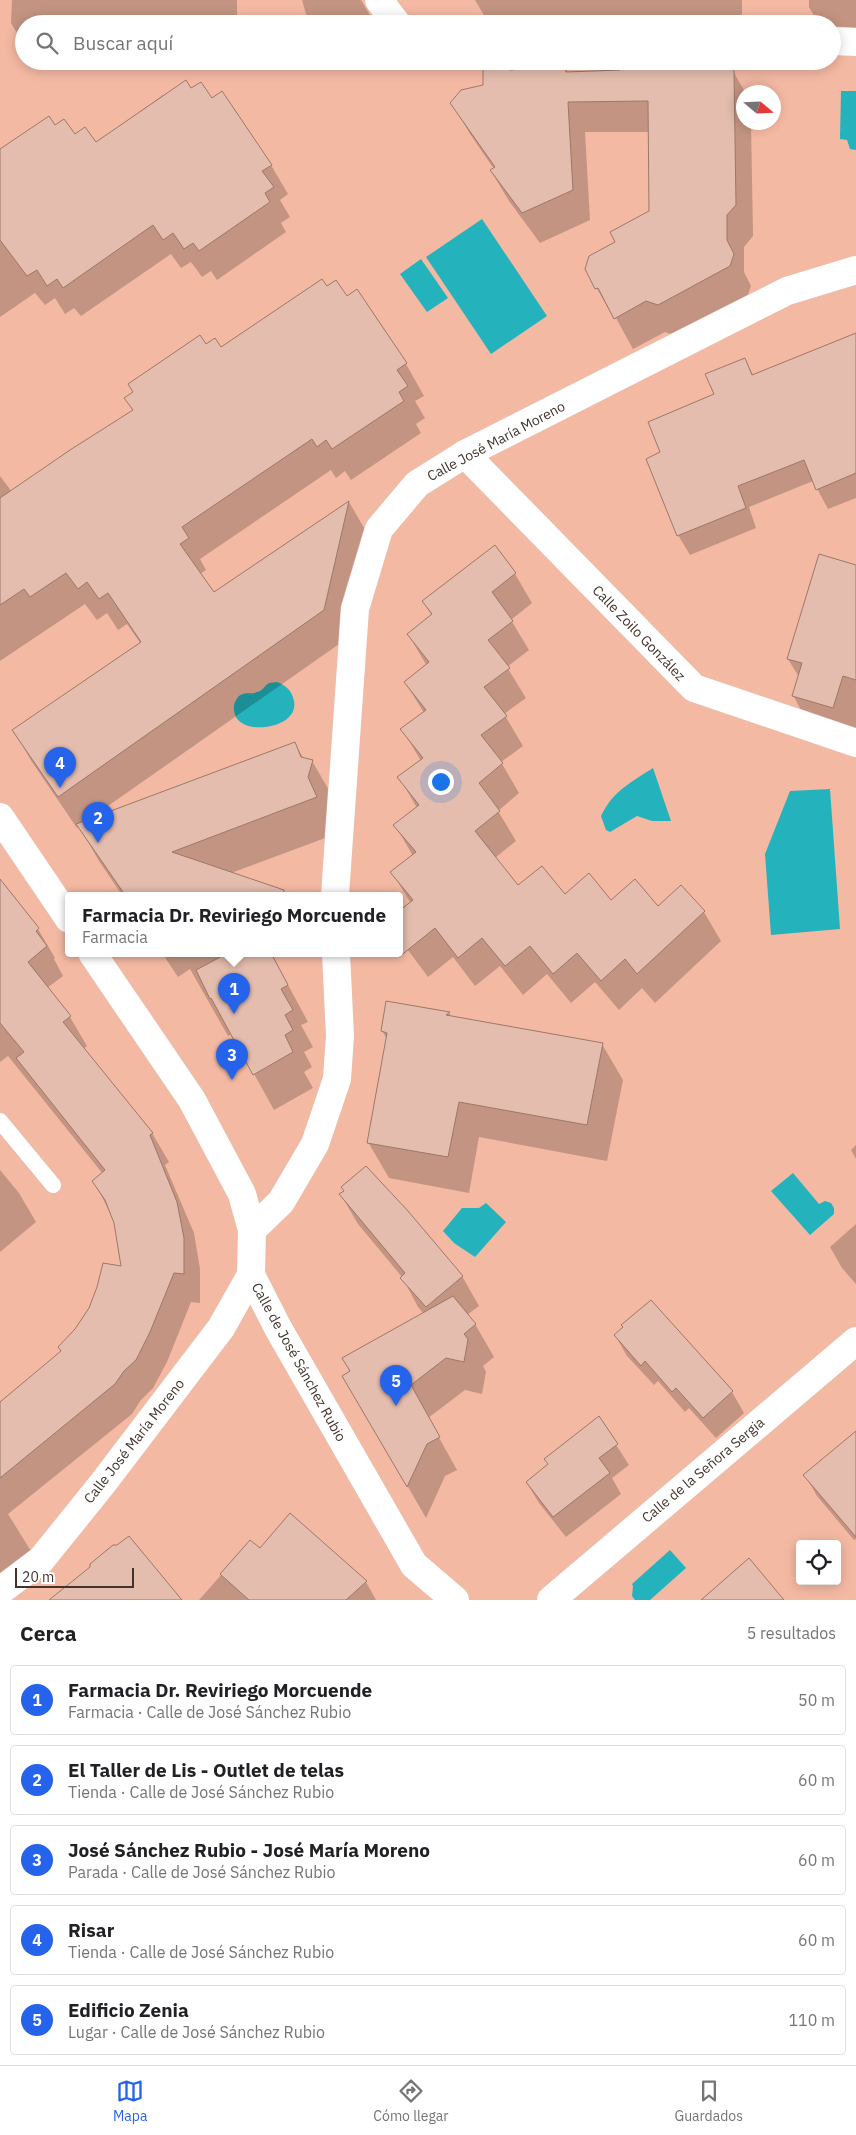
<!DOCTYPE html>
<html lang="es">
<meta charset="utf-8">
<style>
:root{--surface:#fff;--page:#f2f2f2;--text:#202124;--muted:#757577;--line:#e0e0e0;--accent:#2563eb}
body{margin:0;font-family:"IBM Plex Sans",sans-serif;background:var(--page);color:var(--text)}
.controls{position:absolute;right:15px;bottom:15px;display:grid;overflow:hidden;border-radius:5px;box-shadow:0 2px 12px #0003}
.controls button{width:45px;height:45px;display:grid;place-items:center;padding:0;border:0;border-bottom:1px solid var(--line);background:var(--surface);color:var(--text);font:25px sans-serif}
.compass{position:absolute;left:736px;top:85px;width:45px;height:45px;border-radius:50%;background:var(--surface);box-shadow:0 2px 12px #0003;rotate:109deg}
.scale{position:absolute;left:15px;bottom:12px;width:119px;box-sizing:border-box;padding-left:5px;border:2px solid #42332c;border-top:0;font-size:14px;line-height:18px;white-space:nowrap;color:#42332c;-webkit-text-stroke:4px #fff;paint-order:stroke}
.you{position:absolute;left:440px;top:781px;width:18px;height:18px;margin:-12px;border:4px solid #fff;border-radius:50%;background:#1a73e8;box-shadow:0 0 0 8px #1a73e833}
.badge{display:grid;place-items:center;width:32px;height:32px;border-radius:50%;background:var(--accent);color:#fff;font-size:16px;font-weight:700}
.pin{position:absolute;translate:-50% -41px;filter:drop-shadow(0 1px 2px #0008)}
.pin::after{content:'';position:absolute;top:26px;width:18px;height:15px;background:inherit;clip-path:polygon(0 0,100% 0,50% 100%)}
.popup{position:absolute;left:65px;top:892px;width:338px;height:65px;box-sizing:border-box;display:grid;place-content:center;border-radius:5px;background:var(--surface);filter:drop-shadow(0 1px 4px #0005);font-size:16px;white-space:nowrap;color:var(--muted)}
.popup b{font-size:19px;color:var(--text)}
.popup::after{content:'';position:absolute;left:50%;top:100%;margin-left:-10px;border:10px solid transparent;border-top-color:var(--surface)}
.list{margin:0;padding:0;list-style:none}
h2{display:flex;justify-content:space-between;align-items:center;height:65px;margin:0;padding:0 20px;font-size:21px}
h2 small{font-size:16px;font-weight:400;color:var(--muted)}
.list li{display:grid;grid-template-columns:32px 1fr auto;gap:15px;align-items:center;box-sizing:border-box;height:70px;margin:0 10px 10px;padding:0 10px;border:1px solid var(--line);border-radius:5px}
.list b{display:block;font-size:19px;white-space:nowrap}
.list p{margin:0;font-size:16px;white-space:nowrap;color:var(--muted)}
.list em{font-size:16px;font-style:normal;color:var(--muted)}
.icon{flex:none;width:28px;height:28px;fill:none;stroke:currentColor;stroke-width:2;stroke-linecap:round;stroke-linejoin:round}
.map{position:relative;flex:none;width:856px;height:1600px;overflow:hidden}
.search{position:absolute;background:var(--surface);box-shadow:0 2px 12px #0003;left:15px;right:15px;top:15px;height:55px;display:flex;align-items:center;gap:12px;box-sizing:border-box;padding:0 18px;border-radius:28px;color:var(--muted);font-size:19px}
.sheet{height:465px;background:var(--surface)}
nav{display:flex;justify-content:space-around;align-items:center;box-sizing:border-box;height:70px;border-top:1px solid var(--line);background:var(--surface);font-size:14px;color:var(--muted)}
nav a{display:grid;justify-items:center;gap:2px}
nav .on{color:var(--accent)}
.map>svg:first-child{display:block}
.green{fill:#f4b9a3;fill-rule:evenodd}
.water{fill:#24b2bc}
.shadow{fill:#0003}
.building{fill:#e4bdae;stroke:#9c786a}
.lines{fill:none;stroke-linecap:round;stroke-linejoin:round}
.lane-casing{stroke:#e5bdae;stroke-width:18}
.street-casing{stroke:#e5bdae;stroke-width:29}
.lane{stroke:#fff;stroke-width:16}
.street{stroke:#fff;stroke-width:28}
.labels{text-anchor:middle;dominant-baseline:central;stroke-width:4;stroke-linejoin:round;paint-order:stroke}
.street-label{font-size:14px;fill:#42332c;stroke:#fff}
</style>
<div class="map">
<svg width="856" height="1600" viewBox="0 0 856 1600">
<rect width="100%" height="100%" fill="#fdede6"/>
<path class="green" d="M 0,0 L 856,0 L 856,1600 L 0,1600 ZM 24,24 L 832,24 L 832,61 L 24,61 ZM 744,92 L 774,92 L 774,122 L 744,122 ZM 69,895 L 399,895 L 399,953 L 69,953 ZM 800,1544 L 837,1544 L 837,1581 L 800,1581 Z"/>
<g class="water">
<path d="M 841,91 L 856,91 L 856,150 L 850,149 L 847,140 L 840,139 Z"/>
<path d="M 482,219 L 547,316 L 491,354 L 426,257 Z"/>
<path d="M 421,259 L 448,298 L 427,312 L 400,274 Z"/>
<path d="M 277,682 C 287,686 292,691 294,701 C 300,730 235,738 234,710 C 233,705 236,699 239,696 C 245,691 251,695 257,692 C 263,691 264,686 269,683 Z"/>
<path d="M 653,768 L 671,821 L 652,821 L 637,816 L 610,832 L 606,830 L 601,816 C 613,791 630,783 653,768 Z"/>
<path d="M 830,789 L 840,929 L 771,935 L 765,854 L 790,791 Z"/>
<path d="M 793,1173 L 819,1204 L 825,1201 L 831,1203 L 834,1208 L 834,1214 L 810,1235 L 771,1191 Z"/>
<path d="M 486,1203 L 506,1222 L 475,1257 L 454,1243 L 443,1231 L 462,1208 L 479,1208 Z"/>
<path d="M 670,1550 L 686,1568 L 650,1600 L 635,1600 L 632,1596 L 633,1586 L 632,1584 Z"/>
</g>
<g class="shadow">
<path d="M 12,0 L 237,0 L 237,24 L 24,24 L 24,45 L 11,23 Z"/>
<path d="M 302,0 L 361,0 L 375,24 L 312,24 L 306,14 Z"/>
<path d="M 475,0 L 742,0 L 742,24 L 656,24 L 655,16 L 593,16 L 594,23 L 524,24 L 520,16 L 485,17 Z"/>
<path d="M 809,0 L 856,0 L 856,38 L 832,38 L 832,24 L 819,24 L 809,7 Z"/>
<path d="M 565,67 L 568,73 L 733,71 L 745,92 L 744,92 L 744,122 L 751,122 L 753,236 L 744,247 L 744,272 L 751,286 L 747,297 L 676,336 L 665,332 L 633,349 L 616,318 L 614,319 L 586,269 L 650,212 L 650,132 L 585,132 L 590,220 L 540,243 L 509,201 L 491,171 L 494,169 L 470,134 L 452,103 L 512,71 Z"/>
<path d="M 191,90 L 212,99 L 271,165 L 288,194 L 280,200 L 290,217 L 281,223 L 286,232 L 217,280 L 211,271 L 202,277 L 191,262 L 181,268 L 171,254 L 81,316 L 74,308 L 65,314 L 55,298 L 45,305 L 35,293 L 0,317 L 0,152 L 55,126 L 96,144 L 163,95 Z"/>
<path d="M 327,287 L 346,297 L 357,290 L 406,364 L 424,396 L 415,401 L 425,418 L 416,424 L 421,433 L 351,480 L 345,471 L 336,478 L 331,470 L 200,559 L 206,570 L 200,574 L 214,594 L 349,502 L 367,533 L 342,642 L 88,820 L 294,743 L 304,759 L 312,761 L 333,797 L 336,834 L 231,873 L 261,883 L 268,895 L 122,895 L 99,861 L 79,826 L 77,828 L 32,762 L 14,731 L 141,644 L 127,624 L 118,630 L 107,613 L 97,620 L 85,604 L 0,661 L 0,476 L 12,492 L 133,411 L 126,399 L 206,346 L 221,349 Z"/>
<path d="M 856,334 L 856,498 L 828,509 L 813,481 L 749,507 L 756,528 L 690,555 L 678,535 L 662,453 L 715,395 L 744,359 L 754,376 Z"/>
<path d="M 495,547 L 515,574 L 532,603 L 511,620 L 529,650 L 507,667 L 526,698 L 504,714 L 523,746 L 501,762 L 519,793 L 498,811 L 516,841 L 495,858 L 518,887 L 565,896 L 658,908 L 704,912 L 721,941 L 655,1003 L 642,988 L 619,1010 L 595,982 L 571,1003 L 547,974 L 523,995 L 500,966 L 475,986 L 453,957 L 428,977 L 399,938 L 399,912 L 411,904 L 392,872 L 413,856 L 395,825 L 417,808 L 399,777 L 421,761 L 402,729 L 424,713 L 405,682 L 427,666 L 408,634 L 432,616 L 423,601 Z"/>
<path d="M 856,566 L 856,732 L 804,716 L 793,695 L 799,677 L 788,659 Z"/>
<path d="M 0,889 L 12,896 L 38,929 L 55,958 L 54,959 L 63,976 L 47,988 L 70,1017 L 87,1046 L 83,1049 L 152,1133 L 169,1162 L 165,1165 L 194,1233 L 200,1269 L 200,1303 L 191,1302 L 167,1362 L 153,1388 L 141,1400 L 132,1414 L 8,1514 L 31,1551 L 0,1576 L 0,1403 L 62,1352 L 76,1330 L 122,1267 L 115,1223 L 94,1181 L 103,1174 L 8,1056 L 0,1062 Z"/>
<path d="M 162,953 L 271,953 L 308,1022 L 301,1025 L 313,1047 L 304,1052 L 312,1067 L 304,1072 L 313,1088 L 274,1110 L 232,1034 L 228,1036 L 190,969 L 178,977 Z"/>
<path d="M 387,1003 L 449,1013 L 452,1018 L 602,1044 L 623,1080 L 607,1161 L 479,1137 L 469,1193 L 389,1178 L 368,1142 L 387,1039 L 382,1031 Z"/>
<path d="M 856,1145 L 856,1159 L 851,1150 Z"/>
<path d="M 0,1170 L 19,1193 L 36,1222 L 0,1252 Z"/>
<path d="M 341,1195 L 462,1276 L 479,1306 L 467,1315 L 475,1324 L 494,1357 L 483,1366 L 486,1372 L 482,1394 L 465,1390 L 428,1418 L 457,1470 L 445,1476 L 426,1518 L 344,1376 L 424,1314 L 418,1307 L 402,1277 L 358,1224 Z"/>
<path d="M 856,1224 L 856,1284 L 842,1268 L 830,1247 Z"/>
<path d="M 615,1335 L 732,1392 L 744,1413 L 716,1438 L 689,1408 L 685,1412 L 658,1381 L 654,1385 L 627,1356 Z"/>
<path d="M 599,1418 L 629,1465 L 612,1478 L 621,1494 L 566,1537 L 539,1503 L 527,1483 L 549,1465 Z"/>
<path d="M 856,1441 L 856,1539 L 854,1540 L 817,1496 L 805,1475 Z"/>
<path d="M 290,1515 L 366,1582 L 376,1600 L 199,1600 L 251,1541 L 260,1549 Z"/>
</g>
<g class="building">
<path d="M 627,61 L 726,61 L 734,71 L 736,205 L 727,215 L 727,240 L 734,254 L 730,266 L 658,305 L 646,301 L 614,319 L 598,288 L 595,289 L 585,269 L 589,256 L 615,242 L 610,232 L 649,211 L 648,101 L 568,102 L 573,190 L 522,213 L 490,170 L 495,167 L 450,103 L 461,90 L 483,85 L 483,66 L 512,70 L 528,66 L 565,66 L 566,72 L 620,70 Z"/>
<path d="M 186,80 L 191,88 L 201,82 L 212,98 L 222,91 L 272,165 L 262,171 L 274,187 L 265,193 L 270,202 L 199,251 L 193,243 L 184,249 L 173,233 L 163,240 L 153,225 L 63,288 L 57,279 L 47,286 L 37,270 L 27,276 L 0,240 L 0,149 L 49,116 L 55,125 L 64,119 L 75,134 L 85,127 L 96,142 Z"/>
<path d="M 322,279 L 327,286 L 336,280 L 347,296 L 357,289 L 388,335 L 407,363 L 397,370 L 408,386 L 399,392 L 404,401 L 332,449 L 326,440 L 317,447 L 312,439 L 182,527 L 189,538 L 180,544 L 214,592 L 349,501 L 324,610 L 58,797 L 12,730 L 141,642 L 108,593 L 99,599 L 87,582 L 78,589 L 66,573 L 30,597 L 24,589 L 0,605 L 0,498 L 70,450 L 133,410 L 124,398 L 133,392 L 128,384 L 200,335 L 206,344 L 215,338 L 221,347 Z"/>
<path d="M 856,333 L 856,473 L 816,490 L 804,460 L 738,486 L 746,508 L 677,536 L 646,459 L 660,452 L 648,422 L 714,394 L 705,374 L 745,358 L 752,375 Z"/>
<path d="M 495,545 L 516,573 L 492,592 L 513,621 L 488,640 L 510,668 L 484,687 L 507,716 L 481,735 L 503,763 L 479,783 L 500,811 L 475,831 L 518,885 L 542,866 L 565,894 L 589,873 L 611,900 L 635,879 L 658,906 L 681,885 L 705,911 L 637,974 L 625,959 L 601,981 L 577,953 L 553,974 L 530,946 L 505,966 L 482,938 L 458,958 L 435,928 L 399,957 L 399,911 L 413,900 L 390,872 L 416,852 L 393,825 L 419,805 L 397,777 L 423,758 L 400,729 L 426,710 L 404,682 L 429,662 L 407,634 L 432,614 L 422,601 Z"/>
<path d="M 819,554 L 856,565 L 856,680 L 843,676 L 833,708 L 792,696 L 802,663 L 787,659 Z"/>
<path d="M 295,742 L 301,757 L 313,760 L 308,777 L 317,797 L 172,852 L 284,890 L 283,895 L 125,895 L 76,824 Z"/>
<path d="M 0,879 L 39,928 L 36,931 L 47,946 L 28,962 L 71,1016 L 63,1022 L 153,1133 L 150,1135 L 177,1202 L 184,1238 L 184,1274 L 174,1273 L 150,1332 L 136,1360 L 124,1371 L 115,1384 L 0,1478 L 0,1402 L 61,1351 L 58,1347 L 75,1329 L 89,1308 L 97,1287 L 103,1263 L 121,1266 L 114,1223 L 105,1200 L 92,1181 L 105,1170 L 16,1058 L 24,1052 L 0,1023 Z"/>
<path d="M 228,953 L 271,953 L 288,985 L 281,989 L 293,1010 L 285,1015 L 293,1030 L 285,1035 L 293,1052 L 253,1075 L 211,998 L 210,999 L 196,970 Z"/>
<path d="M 386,1001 L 450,1012 L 446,1015 L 603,1043 L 587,1125 L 459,1102 L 448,1157 L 367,1143 L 387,1033 L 381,1031 Z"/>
<path d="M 366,1166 L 408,1211 L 463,1276 L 426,1307 L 400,1278 L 405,1273 L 339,1194 L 344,1191 L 341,1187 Z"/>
<path d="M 453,1296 L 476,1324 L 464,1334 L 468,1339 L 464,1362 L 446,1358 L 411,1385 L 440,1437 L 427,1444 L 407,1487 L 342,1376 L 350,1371 L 342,1358 Z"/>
<path d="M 651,1300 L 733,1391 L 703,1418 L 676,1388 L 672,1392 L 645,1361 L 641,1366 L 614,1335 L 623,1327 L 621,1325 Z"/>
<path d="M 599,1416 L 618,1444 L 599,1458 L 610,1473 L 553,1517 L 526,1482 L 548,1464 L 544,1459 Z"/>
<path d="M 856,1431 L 856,1537 L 803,1475 Z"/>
<path d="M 290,1513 L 367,1581 L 346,1600 L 249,1600 L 220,1574 L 250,1540 L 260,1548 Z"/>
<path d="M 129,1536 L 182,1600 L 49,1600 L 90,1567 L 90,1564 L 113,1545 L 117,1545 Z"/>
<path d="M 749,1558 L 784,1600 L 701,1600 Z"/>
</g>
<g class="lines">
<defs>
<path id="lane" d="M 0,1121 L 53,1185"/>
<g id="street">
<path d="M 379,0 L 397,24"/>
<path d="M 832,41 L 856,42"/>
<path d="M 465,454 L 694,688 L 856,743"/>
<path d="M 0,817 L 69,919"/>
<path d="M 335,895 L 355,609 L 379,529 L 417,484 L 465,454 L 787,291 L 856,270"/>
<path d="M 92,953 L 192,1100 L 242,1194 L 252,1230 L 251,1275 L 278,1328 L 414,1565 L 455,1600"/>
<path d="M 252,1230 L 281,1202 L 315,1144 L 337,1079 L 340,1036 L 336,953"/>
<path d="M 0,1591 L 41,1560 L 103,1483 L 221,1328 L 251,1275"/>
<path d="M 551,1600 L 856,1341"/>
</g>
</defs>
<use href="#lane" class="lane-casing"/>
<use href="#street" class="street-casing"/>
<use href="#lane" class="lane"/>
<use href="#street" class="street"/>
</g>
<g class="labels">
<g class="street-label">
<text transform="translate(496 441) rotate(-28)">Calle José María Moreno</text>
<text transform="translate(639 633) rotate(46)">Calle Zoilo González</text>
<text transform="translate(299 1362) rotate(61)">Calle de José Sánchez Rubio</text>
<text transform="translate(134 1441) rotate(-52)">Calle José María Moreno</text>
<text transform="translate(703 1470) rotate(-40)">Calle de la Señora Sergia</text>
</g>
</g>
</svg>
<div class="controls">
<button><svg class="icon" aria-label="locate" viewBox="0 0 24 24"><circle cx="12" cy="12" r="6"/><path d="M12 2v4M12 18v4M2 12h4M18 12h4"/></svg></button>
</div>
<svg class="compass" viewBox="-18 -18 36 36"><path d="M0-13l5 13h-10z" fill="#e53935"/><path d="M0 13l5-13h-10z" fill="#757577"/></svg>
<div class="scale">20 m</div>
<div class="you"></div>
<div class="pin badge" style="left:234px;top:1014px">1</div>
<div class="popup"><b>Farmacia Dr. Reviriego Morcuende</b>Farmacia</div>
<div class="pin badge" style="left:98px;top:843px">2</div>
<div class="pin badge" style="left:232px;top:1080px">3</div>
<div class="pin badge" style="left:60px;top:788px">4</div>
<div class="pin badge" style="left:396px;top:1406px">5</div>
<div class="search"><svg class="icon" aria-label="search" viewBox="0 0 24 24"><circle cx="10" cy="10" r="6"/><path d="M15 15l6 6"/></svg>Buscar aquí</div>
</div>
<section class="sheet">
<h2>Cerca<small>5 resultados</small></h2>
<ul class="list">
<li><span class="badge">1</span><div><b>Farmacia Dr. Reviriego Morcuende</b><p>Farmacia · Calle de José Sánchez Rubio</p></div><em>50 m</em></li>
<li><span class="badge">2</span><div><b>El Taller de Lis - Outlet de telas</b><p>Tienda · Calle de José Sánchez Rubio</p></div><em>60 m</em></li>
<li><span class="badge">3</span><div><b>José Sánchez Rubio - José María Moreno</b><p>Parada · Calle de José Sánchez Rubio</p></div><em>60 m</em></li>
<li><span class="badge">4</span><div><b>Risar</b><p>Tienda · Calle de José Sánchez Rubio</p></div><em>60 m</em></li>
<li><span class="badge">5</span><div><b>Edificio Zenia</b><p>Lugar · Calle de José Sánchez Rubio</p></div><em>110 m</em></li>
</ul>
</section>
<nav>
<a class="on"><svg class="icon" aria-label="map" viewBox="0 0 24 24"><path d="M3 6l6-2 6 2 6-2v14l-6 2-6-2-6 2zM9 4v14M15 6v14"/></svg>Mapa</a>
<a><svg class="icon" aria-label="directions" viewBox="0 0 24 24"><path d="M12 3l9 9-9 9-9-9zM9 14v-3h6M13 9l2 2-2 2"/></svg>Cómo llegar</a>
<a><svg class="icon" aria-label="saved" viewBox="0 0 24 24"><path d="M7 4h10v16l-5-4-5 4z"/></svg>Guardados</a>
</nav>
